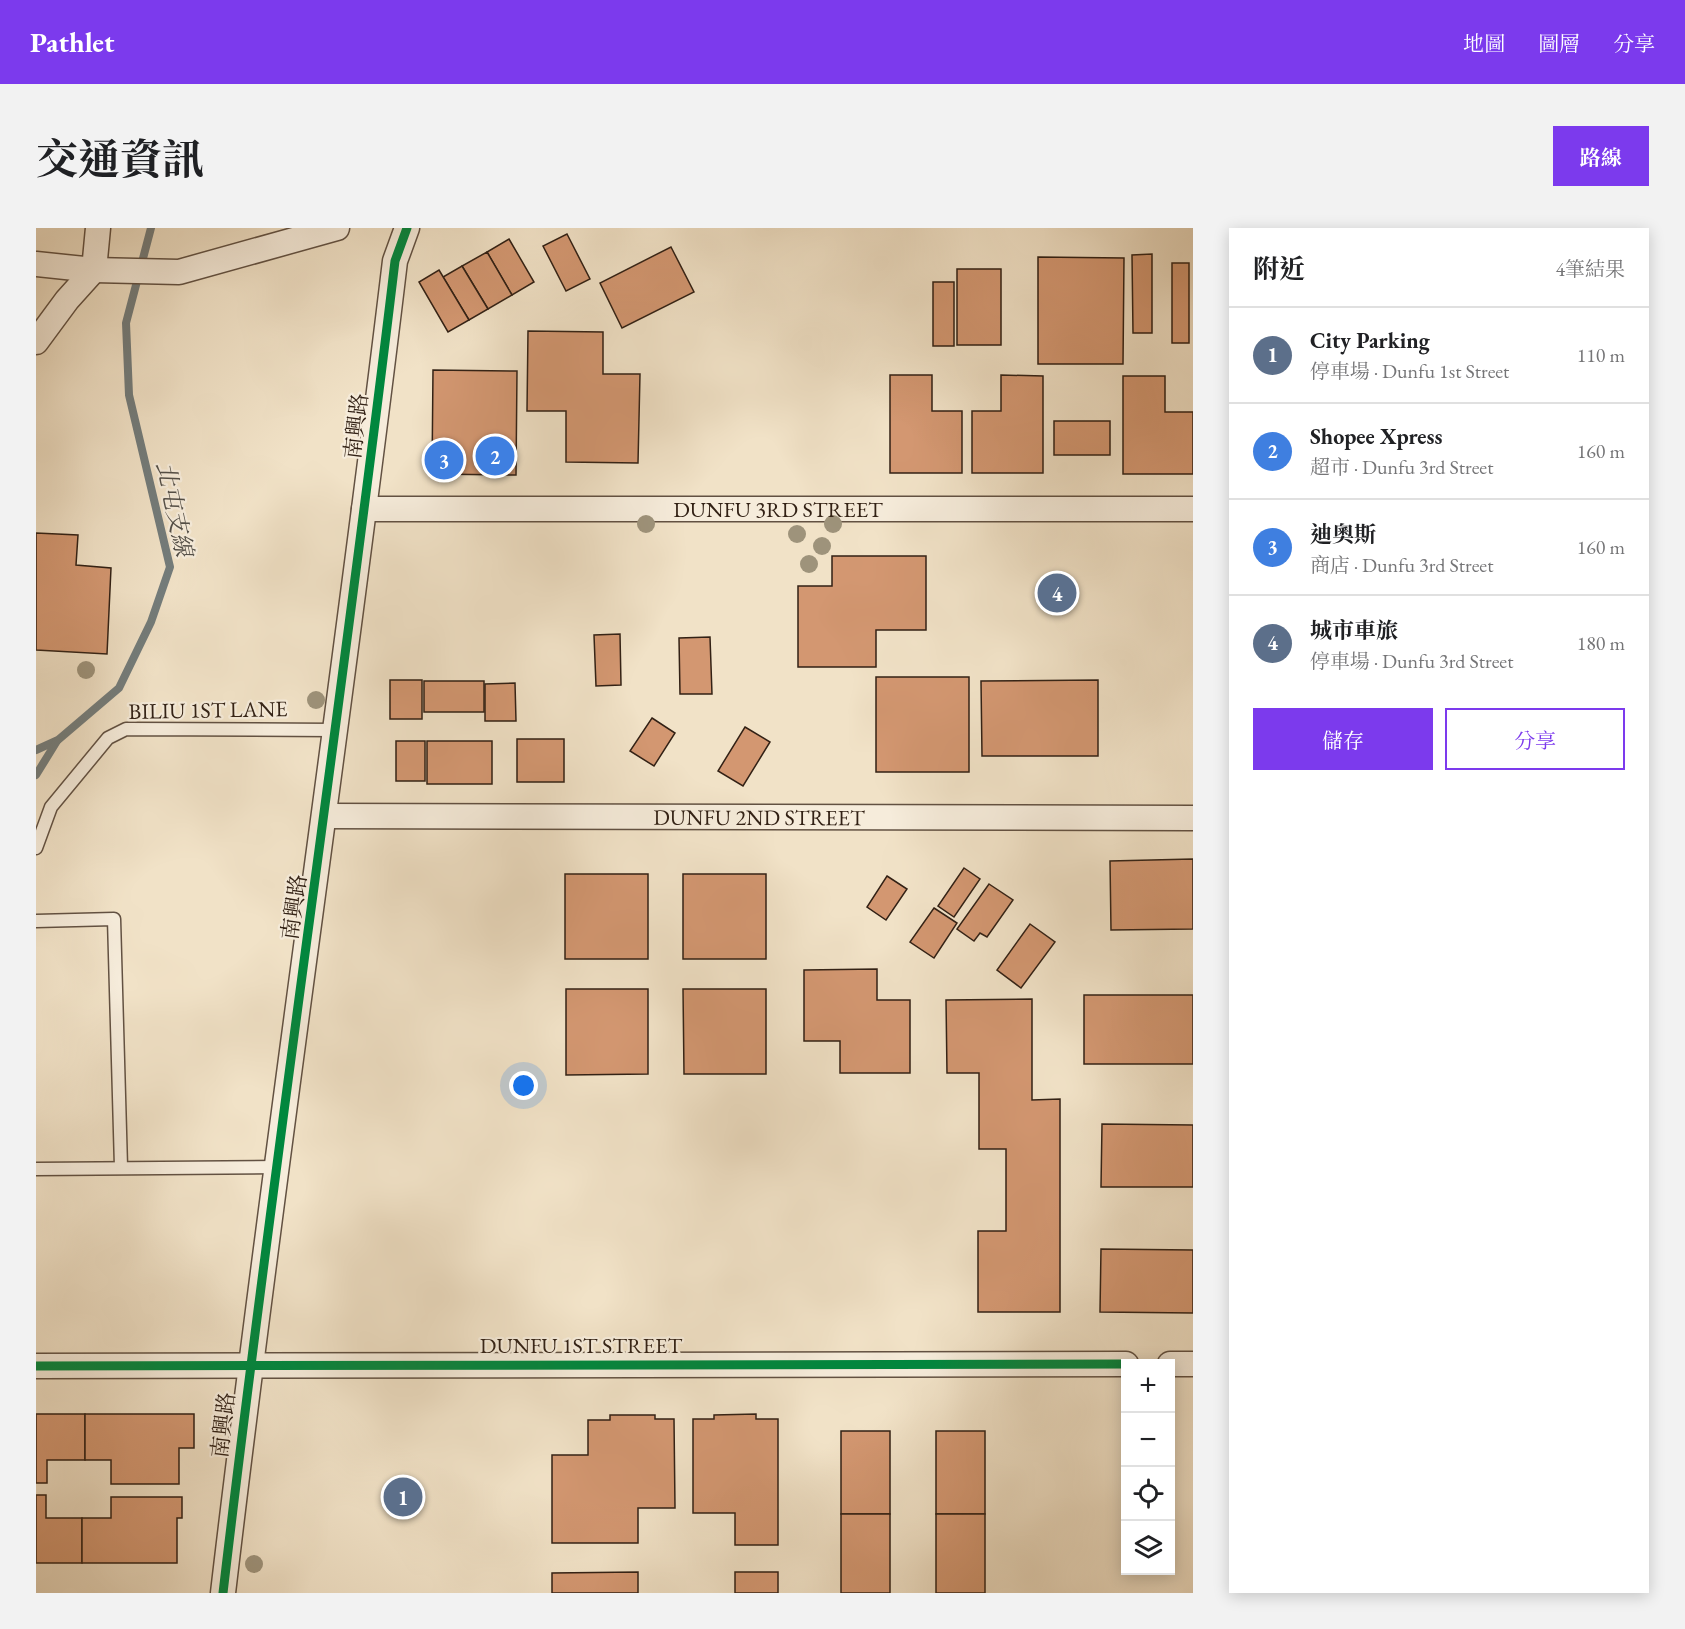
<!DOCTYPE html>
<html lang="zh-TW">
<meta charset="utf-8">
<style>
:root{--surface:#fff;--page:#f2f2f2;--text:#202124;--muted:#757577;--line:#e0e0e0;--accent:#7c3aed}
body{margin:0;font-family:"EB Garamond","Noto Serif TC",serif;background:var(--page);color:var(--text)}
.controls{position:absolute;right:18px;bottom:18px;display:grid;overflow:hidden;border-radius:0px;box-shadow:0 3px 15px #0003}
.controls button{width:54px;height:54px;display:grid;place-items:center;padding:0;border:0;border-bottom:2px solid var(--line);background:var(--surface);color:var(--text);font:30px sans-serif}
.you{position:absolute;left:488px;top:858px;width:21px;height:21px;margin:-15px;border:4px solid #fff;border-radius:50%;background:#1a73e8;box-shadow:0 0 0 9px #1a73e833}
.badge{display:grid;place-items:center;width:39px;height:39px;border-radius:50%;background:var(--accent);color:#fff;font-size:20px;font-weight:700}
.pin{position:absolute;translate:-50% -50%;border:3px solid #fff;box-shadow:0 2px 6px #0006}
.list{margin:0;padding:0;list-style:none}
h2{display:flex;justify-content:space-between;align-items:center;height:78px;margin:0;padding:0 24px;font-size:26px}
h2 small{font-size:20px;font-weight:400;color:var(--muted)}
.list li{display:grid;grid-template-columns:39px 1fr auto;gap:18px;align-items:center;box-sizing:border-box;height:96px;padding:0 24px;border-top:2px solid var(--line)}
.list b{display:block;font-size:22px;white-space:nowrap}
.list p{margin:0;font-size:20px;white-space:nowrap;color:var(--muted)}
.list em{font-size:20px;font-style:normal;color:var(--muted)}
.actions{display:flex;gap:12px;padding:18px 24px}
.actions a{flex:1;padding:14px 0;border:2px solid var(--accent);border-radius:0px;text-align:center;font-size:21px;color:var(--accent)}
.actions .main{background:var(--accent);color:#fff}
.icon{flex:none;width:33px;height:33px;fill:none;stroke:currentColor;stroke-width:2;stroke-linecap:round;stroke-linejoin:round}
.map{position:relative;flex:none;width:1157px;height:1365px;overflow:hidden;border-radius:0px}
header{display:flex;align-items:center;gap:36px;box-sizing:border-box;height:84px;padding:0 30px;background:var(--accent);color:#fff}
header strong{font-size:28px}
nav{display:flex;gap:33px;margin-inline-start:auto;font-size:21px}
.intro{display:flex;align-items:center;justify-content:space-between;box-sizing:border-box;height:144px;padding:0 36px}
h1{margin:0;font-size:42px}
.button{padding:15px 27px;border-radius:0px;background:var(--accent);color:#fff;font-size:21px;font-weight:700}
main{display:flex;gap:36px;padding:0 36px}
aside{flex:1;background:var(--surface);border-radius:0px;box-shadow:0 3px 15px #0003}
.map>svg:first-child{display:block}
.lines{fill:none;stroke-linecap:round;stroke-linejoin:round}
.stream{stroke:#747d7c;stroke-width:8}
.building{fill:#d39771;stroke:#322115;stroke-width:1.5}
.service-casing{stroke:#625142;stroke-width:15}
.minor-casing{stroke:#625142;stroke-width:27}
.service{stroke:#f6ecdb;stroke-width:12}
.minor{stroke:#f6ecdb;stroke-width:24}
.cycleway-casing{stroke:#f6ecdb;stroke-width:13}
.cycleway{stroke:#00873e;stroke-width:9}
.tree{fill:#9e937b}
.labels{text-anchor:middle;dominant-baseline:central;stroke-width:4.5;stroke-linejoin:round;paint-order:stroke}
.street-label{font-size:22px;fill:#322115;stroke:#f6ecdb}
.water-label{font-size:24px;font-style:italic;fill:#534f48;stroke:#f6ecdb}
</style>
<header>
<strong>Pathlet</strong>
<nav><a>地圖</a><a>圖層</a><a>分享</a></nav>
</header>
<div class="intro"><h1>交通資訊</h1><a class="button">路線</a></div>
<main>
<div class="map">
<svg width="1157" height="1365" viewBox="0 0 1157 1365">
<rect width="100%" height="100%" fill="#f1e2c7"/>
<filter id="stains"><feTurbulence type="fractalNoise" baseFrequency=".00333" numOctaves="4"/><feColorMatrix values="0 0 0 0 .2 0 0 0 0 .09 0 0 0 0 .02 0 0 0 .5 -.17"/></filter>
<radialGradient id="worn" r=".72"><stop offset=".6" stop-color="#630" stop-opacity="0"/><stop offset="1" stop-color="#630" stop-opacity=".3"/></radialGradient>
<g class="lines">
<g class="stream">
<path d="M 0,522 L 22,512 L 83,460 L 115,394 L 134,339 L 93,167 L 90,95 L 115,0"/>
<path d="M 0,547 L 21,513"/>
</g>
</g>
<g class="building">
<path d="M 531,6 L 554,51 L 530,63 L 507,18 Z"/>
<path d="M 473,11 L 498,54 L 476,67 L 451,24 Z"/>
<path d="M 635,19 L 658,64 L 586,100 L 564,55 Z"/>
<path d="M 451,24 L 476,67 L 452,81 L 426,38 Z"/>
<path d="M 1116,26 L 1116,105 L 1097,105 L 1096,27 Z"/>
<path d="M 1002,29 L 1088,30 L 1087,136 L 1002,136 Z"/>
<rect x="1136" y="35" width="17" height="80"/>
<path d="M 426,38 L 452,81 L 433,92 L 407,49 Z"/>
<rect x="921" y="41" width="44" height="76"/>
<path d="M 403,42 L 433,92 L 412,104 L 383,54 Z"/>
<rect x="897" y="54" width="21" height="64"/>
<path d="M 492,103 L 567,104 L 567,146 L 604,146 L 602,235 L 530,234 L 530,183 L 491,183 Z"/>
<path d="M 397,142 L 481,143 L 480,247 L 396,246 Z"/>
<path d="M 854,147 L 896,147 L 896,183 L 926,183 L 926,245 L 854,245 Z"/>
<path d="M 965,147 L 1007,148 L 1007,245 L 936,245 L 936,183 L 965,183 Z"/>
<path d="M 1087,148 L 1129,148 L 1129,184 L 1157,184 L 1157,246 L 1087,246 Z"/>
<rect x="1018" y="193" width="56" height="34"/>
<path d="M 0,305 L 42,307 L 40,337 L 75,340 L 71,426 L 0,422 Z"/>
<path d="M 796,328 L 890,328 L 890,402 L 840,402 L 840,439 L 762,439 L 762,358 L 796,358 Z"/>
<path d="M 584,406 L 585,457 L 560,458 L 558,407 Z"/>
<path d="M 674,409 L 676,466 L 644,466 L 643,410 Z"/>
<rect x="840" y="449" width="93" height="95"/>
<rect x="354" y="452" width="32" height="39"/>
<path d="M 1062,452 L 1062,528 L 946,528 L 945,453 Z"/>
<rect x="388" y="453" width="60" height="31"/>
<path d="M 479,455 L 480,493 L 449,493 L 449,456 Z"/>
<path d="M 616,490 L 639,505 L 618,538 L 594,523 Z"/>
<path d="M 709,499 L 734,514 L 707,558 L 682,543 Z"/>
<rect x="481" y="511" width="47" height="43"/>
<rect x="360" y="513" width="29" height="40"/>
<rect x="391" y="513" width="65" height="43"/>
<path d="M 1157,631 L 1157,701 L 1075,702 L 1074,633 Z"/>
<path d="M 928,640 L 944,651 L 918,689 L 902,678 Z"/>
<rect x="529" y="646" width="83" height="85"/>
<rect x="647" y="646" width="83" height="85"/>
<path d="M 851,648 L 871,661 L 850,692 L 831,679 Z"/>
<path d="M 953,656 L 977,672 L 951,709 L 944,705 L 938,713 L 921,701 Z"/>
<path d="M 898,680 L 921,695 L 898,730 L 874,714 Z"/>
<path d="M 994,696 L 1019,714 L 985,760 L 961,742 Z"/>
<path d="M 841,741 L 841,772 L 874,772 L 874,845 L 804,845 L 804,813 L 768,813 L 768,742 Z"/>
<path d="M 530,761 L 612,761 L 612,846 L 530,847 Z"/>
<path d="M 647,761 L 730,761 L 730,846 L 648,846 Z"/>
<rect x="1048" y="767" width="109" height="69"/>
<path d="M 996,771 L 996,872 L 1024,871 L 1024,1084 L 942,1084 L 942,1003 L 970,1003 L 970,921 L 943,921 L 943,845 L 911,845 L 910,772 Z"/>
<path d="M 1066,896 L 1157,897 L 1157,959 L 1065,959 Z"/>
<path d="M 1065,1021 L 1157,1022 L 1157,1085 L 1064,1084 Z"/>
<path d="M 0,1186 L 49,1186 L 49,1232 L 11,1232 L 11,1255 L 0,1255 Z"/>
<path d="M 49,1186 L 158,1186 L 158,1220 L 143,1220 L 143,1256 L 75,1256 L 75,1232 L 49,1232 Z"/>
<path d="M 720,1186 L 720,1191 L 742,1191 L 742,1317 L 699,1317 L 699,1285 L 657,1285 L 657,1191 L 678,1191 L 678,1187 Z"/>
<path d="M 574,1187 L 619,1187 L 619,1191 L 638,1191 L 639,1280 L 602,1280 L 602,1315 L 516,1315 L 516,1227 L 552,1227 L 552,1192 L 574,1192 Z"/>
<rect x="805" y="1203" width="49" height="83"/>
<rect x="900" y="1203" width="49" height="83"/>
<path d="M 0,1267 L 10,1267 L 10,1290 L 46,1290 L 46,1335 L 0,1335 Z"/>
<path d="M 75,1269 L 146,1269 L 146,1290 L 141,1290 L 141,1335 L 46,1335 L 46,1290 L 75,1290 Z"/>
<rect x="805" y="1286" width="49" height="79"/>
<rect x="900" y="1286" width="49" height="79"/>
<path d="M 602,1344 L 602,1365 L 516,1365 L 516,1345 Z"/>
<rect x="699" y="1344" width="43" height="21"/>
</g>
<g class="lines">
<defs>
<g id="service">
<path d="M 0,620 L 15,579 L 72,510 L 90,501 L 299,502"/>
<path d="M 0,693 L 78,691 L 85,939"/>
<path d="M 0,941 L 242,939"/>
</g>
<g id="minor">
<path d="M 0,36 L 58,42 L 143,44 L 301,0"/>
<path d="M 58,42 L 62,0"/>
<path d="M 0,114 L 31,72 L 58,42"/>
<path id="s1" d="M 328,281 L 1157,281"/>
<path id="s2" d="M 289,588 L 1157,590"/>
<path d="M 1134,1136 L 1157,1136"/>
<path d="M 0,1138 L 1090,1136"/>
<path d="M 187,1365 C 239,920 306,478 359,33 L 371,0"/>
</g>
</defs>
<use href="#service" class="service-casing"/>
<use href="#minor" class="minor-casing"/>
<use href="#service" class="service"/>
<use href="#minor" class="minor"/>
<defs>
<g id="cycleway">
<path d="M 0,1138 L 1090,1136"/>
<path d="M 187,1365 C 239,920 306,478 359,33 L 371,0"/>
</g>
</defs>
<use href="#cycleway" class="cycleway-casing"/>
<use href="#cycleway" class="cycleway"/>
</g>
<g class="tree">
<circle cx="610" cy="296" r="9"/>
<circle cx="797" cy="296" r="9"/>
<circle cx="761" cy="306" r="9"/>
<circle cx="786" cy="318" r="9"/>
<circle cx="773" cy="336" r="9"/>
<circle cx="50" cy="442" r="9"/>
<circle cx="280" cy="472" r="9"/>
<circle cx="218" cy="1336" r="9"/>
</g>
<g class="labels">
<g class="street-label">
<text transform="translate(320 198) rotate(-83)">南興路</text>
<text stroke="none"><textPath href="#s1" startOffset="414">DUNFU 3RD STREET</textPath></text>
<text transform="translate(172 482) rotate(-1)">BILIU 1ST LANE</text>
<text stroke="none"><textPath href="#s2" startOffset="434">DUNFU 2ND STREET</textPath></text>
<text transform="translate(258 679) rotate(-82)">南興路</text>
<text x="545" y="1117">DUNFU 1ST STREET</text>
<text transform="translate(187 1197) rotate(-83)">南興路</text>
</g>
<g class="water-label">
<text transform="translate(139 281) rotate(78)">北屯支線</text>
</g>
</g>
<rect width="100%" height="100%" filter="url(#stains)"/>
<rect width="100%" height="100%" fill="url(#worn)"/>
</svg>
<div class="controls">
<button>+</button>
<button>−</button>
<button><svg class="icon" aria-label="locate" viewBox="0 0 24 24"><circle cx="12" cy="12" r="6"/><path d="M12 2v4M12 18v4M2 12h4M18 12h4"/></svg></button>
<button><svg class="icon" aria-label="layers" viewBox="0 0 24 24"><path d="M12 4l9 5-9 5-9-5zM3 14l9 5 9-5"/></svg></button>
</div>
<div class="you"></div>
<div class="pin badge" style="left:367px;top:1269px;background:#5c6f8a">1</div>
<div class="pin badge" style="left:459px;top:228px;background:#3f7fe0">2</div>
<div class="pin badge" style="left:408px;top:232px;background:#3f7fe0">3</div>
<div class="pin badge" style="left:1021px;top:365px;background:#5c6f8a">4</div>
</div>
<aside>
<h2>附近<small>4筆結果</small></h2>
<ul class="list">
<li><span class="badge" style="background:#5c6f8a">1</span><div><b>City Parking</b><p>停車場 · Dunfu 1st Street</p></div><em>110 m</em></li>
<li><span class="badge" style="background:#3f7fe0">2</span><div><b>Shopee Xpress</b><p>超市 · Dunfu 3rd Street</p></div><em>160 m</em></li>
<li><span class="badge" style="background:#3f7fe0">3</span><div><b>迪奧斯</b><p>商店 · Dunfu 3rd Street</p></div><em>160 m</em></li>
<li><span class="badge" style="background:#5c6f8a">4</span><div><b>城市車旅</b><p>停車場 · Dunfu 3rd Street</p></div><em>180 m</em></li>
</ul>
<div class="actions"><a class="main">儲存</a><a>分享</a></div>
</aside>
</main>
